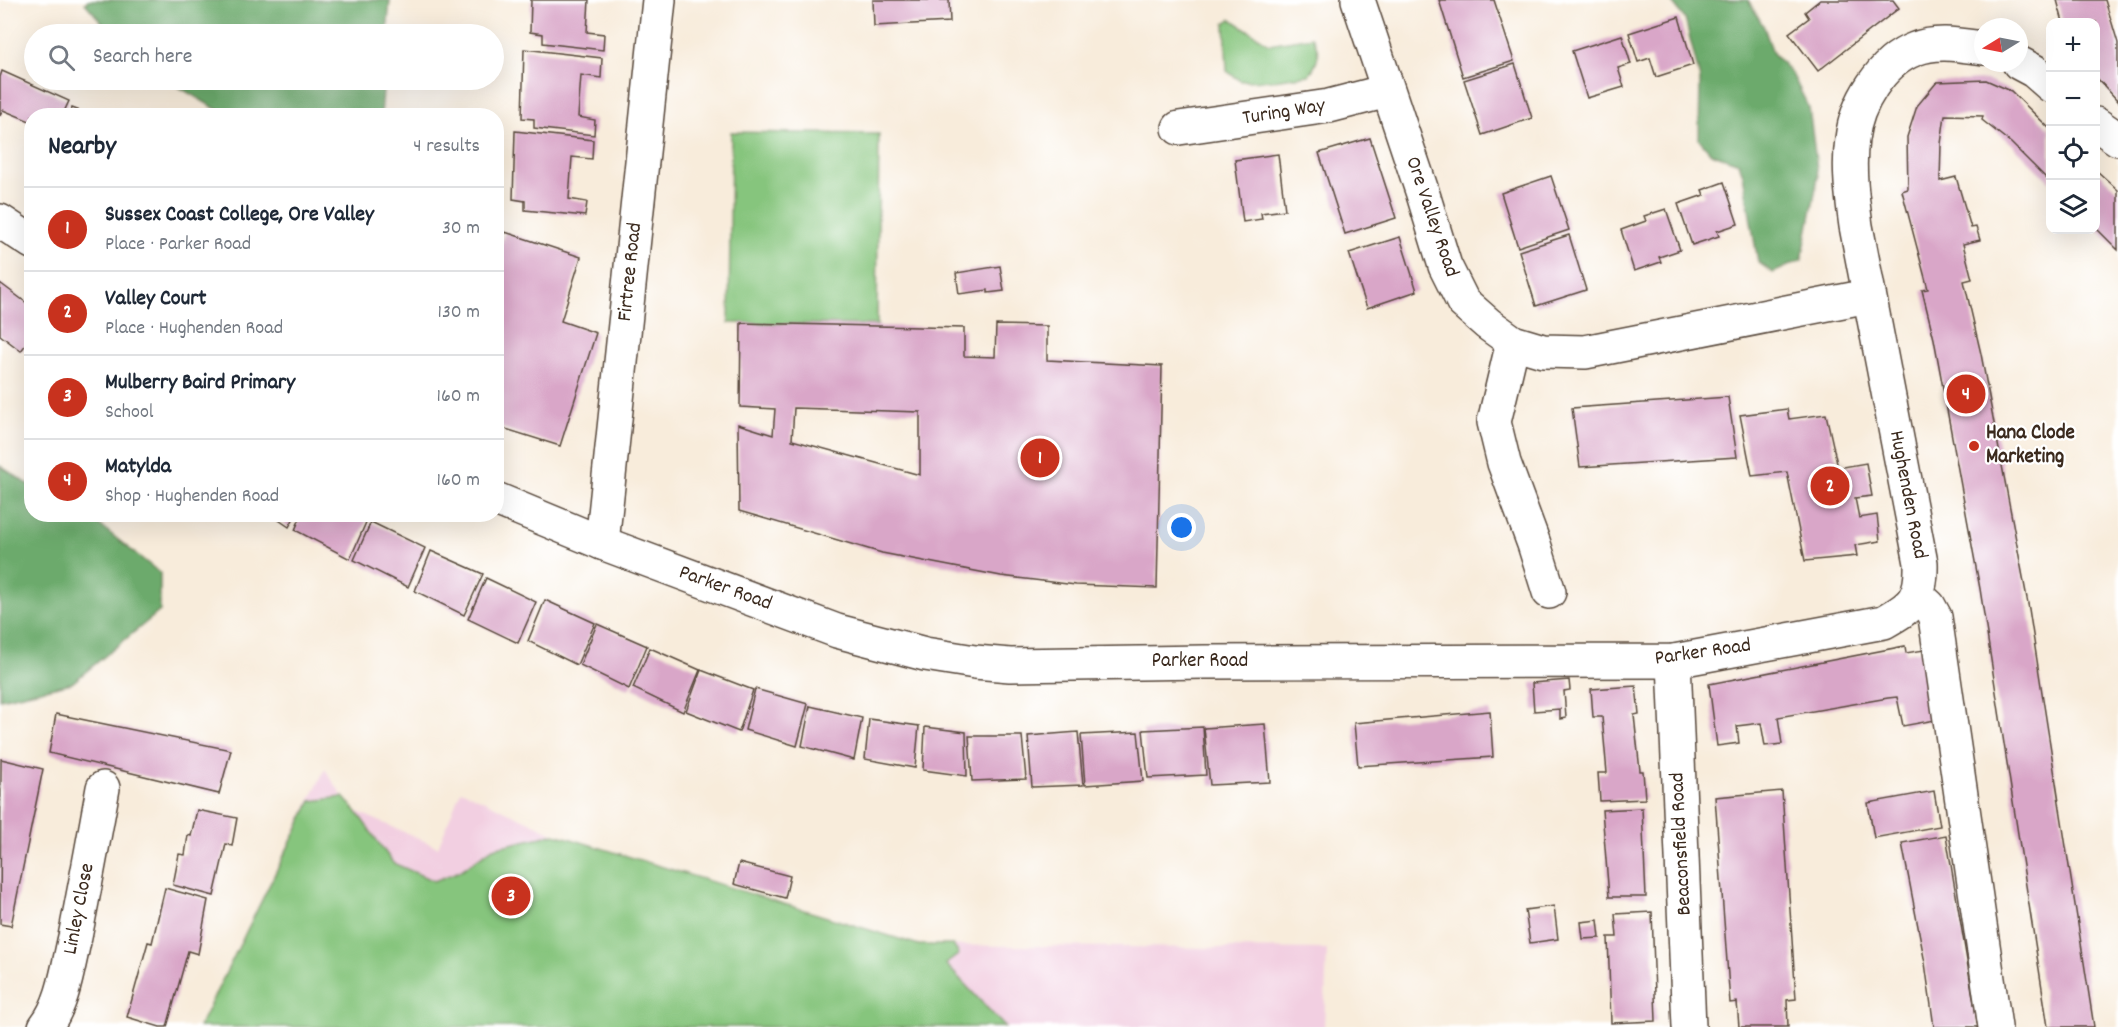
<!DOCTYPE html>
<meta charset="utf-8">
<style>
:root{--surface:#fff;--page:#f6f6f7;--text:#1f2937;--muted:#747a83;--line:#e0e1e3;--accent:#c8321e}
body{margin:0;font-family:Dekko,sans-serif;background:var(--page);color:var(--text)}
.controls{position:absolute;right:18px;top:18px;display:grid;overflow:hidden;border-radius:12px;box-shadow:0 6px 24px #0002}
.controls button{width:54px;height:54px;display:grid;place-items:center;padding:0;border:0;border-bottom:2px solid var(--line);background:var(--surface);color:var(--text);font:30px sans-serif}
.compass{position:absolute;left:1974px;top:18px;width:54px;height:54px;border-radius:50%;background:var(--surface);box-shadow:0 6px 24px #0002;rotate:260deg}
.you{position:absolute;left:1182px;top:528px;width:21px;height:21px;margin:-15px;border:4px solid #fff;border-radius:50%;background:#1a73e8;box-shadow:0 0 0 9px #1a73e833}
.badge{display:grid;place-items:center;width:39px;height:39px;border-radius:50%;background:var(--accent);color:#fff;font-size:20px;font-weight:700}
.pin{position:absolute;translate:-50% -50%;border:3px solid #fff;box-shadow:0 2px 6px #0006}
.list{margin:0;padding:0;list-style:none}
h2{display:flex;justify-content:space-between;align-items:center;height:78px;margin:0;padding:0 24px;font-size:26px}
h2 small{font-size:20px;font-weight:400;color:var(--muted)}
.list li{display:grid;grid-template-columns:39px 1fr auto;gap:18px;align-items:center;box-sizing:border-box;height:84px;padding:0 24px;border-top:2px solid var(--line)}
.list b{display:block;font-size:22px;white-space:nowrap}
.list p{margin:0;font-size:20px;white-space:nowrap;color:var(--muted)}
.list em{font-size:20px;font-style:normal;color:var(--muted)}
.icon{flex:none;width:33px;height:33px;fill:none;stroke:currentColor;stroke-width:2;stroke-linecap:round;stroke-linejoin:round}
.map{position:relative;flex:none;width:2118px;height:1027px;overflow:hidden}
.search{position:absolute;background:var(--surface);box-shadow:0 6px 24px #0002;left:24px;top:24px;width:480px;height:66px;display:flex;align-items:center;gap:15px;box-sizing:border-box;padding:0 21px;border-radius:33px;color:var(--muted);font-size:22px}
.panel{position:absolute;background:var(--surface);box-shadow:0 6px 24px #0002;left:24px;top:108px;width:480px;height:414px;border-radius:24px}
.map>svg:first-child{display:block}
.built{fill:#f2cfe1}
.green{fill:#86c57d;stroke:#60784e;stroke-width:1.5}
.forest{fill:#6caa6c;stroke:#546a45;stroke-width:1.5}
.building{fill:#d9a6c8;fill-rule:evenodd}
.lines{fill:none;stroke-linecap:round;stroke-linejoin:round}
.minor-casing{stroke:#57473a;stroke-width:36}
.minor{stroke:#fff;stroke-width:33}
.poi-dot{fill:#c8321e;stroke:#fff;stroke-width:2}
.labels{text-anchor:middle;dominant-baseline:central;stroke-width:4.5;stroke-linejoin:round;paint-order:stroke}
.street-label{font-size:21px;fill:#3b2a1e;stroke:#fff}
.poi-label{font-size:21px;font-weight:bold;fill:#3b2a1e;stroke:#fff;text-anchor:start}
</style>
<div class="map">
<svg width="2118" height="1027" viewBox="0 0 2118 1027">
<rect width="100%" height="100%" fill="#fff"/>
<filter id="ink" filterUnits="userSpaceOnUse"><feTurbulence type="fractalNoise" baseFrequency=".0167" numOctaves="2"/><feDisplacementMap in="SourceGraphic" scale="12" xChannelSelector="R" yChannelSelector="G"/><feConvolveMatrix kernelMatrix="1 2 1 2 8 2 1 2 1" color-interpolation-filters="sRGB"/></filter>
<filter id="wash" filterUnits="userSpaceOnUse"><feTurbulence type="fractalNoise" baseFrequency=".008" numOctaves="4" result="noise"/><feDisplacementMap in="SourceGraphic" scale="24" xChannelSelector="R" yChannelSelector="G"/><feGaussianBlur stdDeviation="1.35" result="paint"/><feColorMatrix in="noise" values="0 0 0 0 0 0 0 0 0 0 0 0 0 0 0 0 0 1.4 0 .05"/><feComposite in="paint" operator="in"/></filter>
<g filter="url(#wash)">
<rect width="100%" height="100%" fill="#f8ecdb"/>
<path class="built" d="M 325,769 L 343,797 L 356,811 L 438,847 L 461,790 L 555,834 L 919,945 L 1327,949 L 1324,1027 L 199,1027 Z"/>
<g class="green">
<path d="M 1231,19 L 1269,44 L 1312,37 C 1321,51 1319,62 1309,75 L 1273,80 L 1241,81 L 1227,71 L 1225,23 Z"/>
<path d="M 731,132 L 879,134 L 877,325 L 729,323 Z"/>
<path d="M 343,797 L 356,811 L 393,863 L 434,881 L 460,871 L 493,848 L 555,834 L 919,945 L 953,945 L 959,954 L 946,964 L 1005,1027 L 199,1027 L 311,801 Z"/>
</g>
<g class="forest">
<path d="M 88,0 L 390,0 L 387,34 L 112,34 L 85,3 Z"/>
<path d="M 1670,0 L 1748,0 L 1764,27 L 1773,53 L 1792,74 L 1809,108 L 1818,177 L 1802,260 L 1773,273 L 1758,262 L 1743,175 L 1739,163 L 1711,153 L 1699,139 L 1700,79 L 1685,19 Z"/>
<path d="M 167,80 L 384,80 L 381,115 L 226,115 Z"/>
<path d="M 0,466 L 31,486 L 32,514 L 81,515 L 97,523 L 160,573 L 160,611 L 72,683 L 0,699 Z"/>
</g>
<g id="blocks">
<g class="building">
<path d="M 531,0 L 589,0 L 587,32 L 604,34 L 603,50 L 543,43 L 543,34 L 530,32 Z"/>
<path d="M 873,0 L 949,0 L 950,22 L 874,26 Z"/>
<path d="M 1439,0 L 1494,0 L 1514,61 L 1463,77 Z"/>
<path d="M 1820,0 L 1893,0 L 1899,8 L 1818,71 L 1789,33 L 1809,18 L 1805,12 Z"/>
<path d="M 2057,0 L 2105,0 L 2118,43 L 2118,101 L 2096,77 L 2096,22 L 2063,22 Z"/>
<path d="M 1679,17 L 1693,65 L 1656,77 L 1650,58 L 1638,62 L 1629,33 Z"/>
<path d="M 1622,35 L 1631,64 L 1618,68 L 1624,87 L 1587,98 L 1572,51 Z"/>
<path d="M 524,49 L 602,58 L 601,78 L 581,75 L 578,117 L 595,120 L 594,135 L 534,128 L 534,119 L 522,118 Z"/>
<path d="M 1515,64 L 1532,118 L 1482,135 L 1464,80 Z"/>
<path d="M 2,71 L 69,101 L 62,116 L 32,116 L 32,122 L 3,110 L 0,116 L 0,77 Z"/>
<path d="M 1986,80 L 2011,91 L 2050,129 L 2050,182 L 2011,143 L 1982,120 L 1983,116 L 1945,115 L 1941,144 L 1940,181 L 1956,177 L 1971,228 L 1976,227 L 1980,240 L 1963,244 L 1972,279 L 1964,281 L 1981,354 L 2029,609 L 2094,1027 L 2048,1027 L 1980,589 L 1934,339 L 1922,290 L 1928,289 L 1902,191 L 1908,189 L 1907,137 L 1917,106 L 1937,82 Z"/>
<path d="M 72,108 L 91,115 L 91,116 L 69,116 Z"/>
<path d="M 515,131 L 593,140 L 592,159 L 572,157 L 569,199 L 587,202 L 585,216 L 525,210 L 525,201 L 513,199 Z"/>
<path d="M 1370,138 L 1396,218 L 1345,234 L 1319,153 Z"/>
<path d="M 1278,154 L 1285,210 L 1261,213 L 1262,219 L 1243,222 L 1235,160 Z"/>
<path d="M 2096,170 L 2118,190 L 2118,250 L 2096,228 Z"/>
<path d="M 1551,176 L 1569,230 L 1518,247 L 1501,193 Z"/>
<path d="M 1724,182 L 1738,224 L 1717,231 L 1719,236 L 1692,245 L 1678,204 L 1704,195 L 1702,190 Z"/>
<path d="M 1666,209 L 1680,250 L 1659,257 L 1661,262 L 1634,271 L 1621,230 L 1646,221 L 1644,216 Z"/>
<path d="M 505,232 L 581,257 L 561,321 L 596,333 L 560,446 L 496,426 L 496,259 Z"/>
<path d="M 1569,235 L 1586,290 L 1536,306 L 1519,251 Z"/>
<path d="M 1400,237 L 1417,291 L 1367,308 L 1349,253 Z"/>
<path d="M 1000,266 L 1004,291 L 988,293 L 988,290 L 959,294 L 956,273 Z"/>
<path d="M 0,283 L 32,307 L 32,336 L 21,351 L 0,335 Z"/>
<path d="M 741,323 L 964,328 L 964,356 L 995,357 L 996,325 L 1047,326 L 1047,360 L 1162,366 L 1157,588 L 1076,585 L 1001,576 L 882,553 L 739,511 L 738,424 L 773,435 L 775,409 L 740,407 ZM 794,408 L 920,412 L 920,475 L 792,440 Z"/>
<path d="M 1728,397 L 1737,457 L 1580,467 L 1572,408 Z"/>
<path d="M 1787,409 L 1789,419 L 1826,414 L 1838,468 L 1866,463 L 1872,496 L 1855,498 L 1859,518 L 1877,515 L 1880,541 L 1855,545 L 1857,556 L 1805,561 L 1787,472 L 1752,476 L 1740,415 Z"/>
<path d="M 270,514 L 296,514 L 289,527 Z"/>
<path d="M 302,514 L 356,514 L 367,520 L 350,559 L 295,530 Z"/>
<path d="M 371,522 L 425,548 L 408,587 L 354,560 Z"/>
<path d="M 431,551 L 483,574 L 464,615 L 415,591 Z"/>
<path d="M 486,578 L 536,602 L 518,643 L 468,619 Z"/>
<path d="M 545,600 L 595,623 L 577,665 L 528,641 Z"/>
<path d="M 597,624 L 647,646 L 629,689 L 580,665 Z"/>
<path d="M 1905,646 L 1906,653 L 1930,649 L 1941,719 L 1903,726 L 1897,697 L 1888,698 L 1778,717 L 1782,744 L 1765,746 L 1761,723 L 1737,726 L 1739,743 L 1717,746 L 1709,684 Z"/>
<path d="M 650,648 L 700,670 L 683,712 L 633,688 Z"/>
<path d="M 701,670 L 753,690 L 739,732 L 686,711 Z"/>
<path d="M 1569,680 L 1570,690 L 1564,691 L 1566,718 L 1560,719 L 1560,709 L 1534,711 L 1532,683 Z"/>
<path d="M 1636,686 L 1639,714 L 1634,715 L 1640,771 L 1643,771 L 1645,799 L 1600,801 L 1598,773 L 1607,773 L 1602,717 L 1593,717 L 1591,689 Z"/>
<path d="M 755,689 L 808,704 L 797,746 L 745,730 Z"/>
<path d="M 810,706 L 862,718 L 854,760 L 802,746 Z"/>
<path d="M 1490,711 L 1493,757 L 1358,766 L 1354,723 Z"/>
<path d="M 56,714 L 231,750 L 219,794 L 49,753 Z"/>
<path d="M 869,719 L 919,726 L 915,768 L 865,759 Z"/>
<path d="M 1265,724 L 1270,782 L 1210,785 L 1204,728 Z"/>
<path d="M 925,727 L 966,732 L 967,776 L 923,770 Z"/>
<path d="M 1203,727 L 1206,775 L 1148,778 L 1143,730 Z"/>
<path d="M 1078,732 L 1083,785 L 1032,787 L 1028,736 Z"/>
<path d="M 1138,732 L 1143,781 L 1085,785 L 1081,735 Z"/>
<path d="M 969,736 L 1022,736 L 1026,779 L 972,781 Z"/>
<path d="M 1,759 L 43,769 L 11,926 L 0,924 Z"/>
<path d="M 1782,791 L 1796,999 L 1787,1000 L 1788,1027 L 1739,1027 L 1737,1002 L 1730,1003 L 1715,797 Z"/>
<path d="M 1934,791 L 1940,826 L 1874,838 L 1868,803 Z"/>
<path d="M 1642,808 L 1646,897 L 1609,897 L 1602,810 Z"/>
<path d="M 197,810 L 237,818 L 232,846 L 226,844 L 214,896 L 173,885 L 179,854 L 185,855 L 188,835 L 191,836 Z"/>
<path d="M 1946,835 L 1978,1027 L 1934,1027 L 1925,963 L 1902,843 Z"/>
<path d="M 739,863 L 790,876 L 785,898 L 734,884 Z"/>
<path d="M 165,888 L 208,900 L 198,954 L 188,951 L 167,1027 L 160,1027 L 127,1017 L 148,942 L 152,943 Z"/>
<path d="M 1554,906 L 1558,939 L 1530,943 L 1525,910 Z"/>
<path d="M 1652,912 L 1656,1021 L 1611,1023 L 1608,937 L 1617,937 L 1615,914 Z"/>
<path d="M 1598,920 L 1600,938 L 1583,939 L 1581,922 Z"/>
</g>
</g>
</g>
<g filter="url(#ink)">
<use href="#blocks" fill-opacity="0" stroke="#57473a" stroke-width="1.5"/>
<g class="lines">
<defs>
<g id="minor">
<path d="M 1358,0 L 1422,191 L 1445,266 L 1463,302 L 1488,324 L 1513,342 L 1543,351 L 1585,352 L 1868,296"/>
<path d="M 2019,63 L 2034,71 L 2050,85"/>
<path d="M 2096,124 L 2118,139"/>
<path d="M 1179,128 L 1329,106 L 1387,91"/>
<path d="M 0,221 L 32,242"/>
<path d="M 1513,342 L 1494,422 L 1504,463 L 1534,544 L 1549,592"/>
<path d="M 496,499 L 602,543 L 837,631 L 925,654 L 975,662 L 1010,665 L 1205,662 L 1674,661 L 1884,622 C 1913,606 1922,598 1921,563 L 1856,226 C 1852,197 1848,168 1852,139 C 1856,104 1881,62 1915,49 C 1936,40 1961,45 1983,48"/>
<path d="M 602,543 L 659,0"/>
<path d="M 1918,596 L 1929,606 L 1935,617 L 1995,1027"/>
<path d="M 1674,661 L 1689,1027"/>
<path d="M 45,1027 C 64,1003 68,966 75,937 C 85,887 94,838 103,788"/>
</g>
</defs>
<use href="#minor" class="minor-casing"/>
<use href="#minor" class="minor"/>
</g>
</g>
<circle class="poi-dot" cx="1974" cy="446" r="6"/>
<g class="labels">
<g class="street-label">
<text transform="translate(1284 113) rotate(-9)">Turing Way</text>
<text transform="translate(1431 217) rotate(71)">Ore Valley Road</text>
<text transform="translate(631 272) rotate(-84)">Firtree Road</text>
<text transform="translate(1907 495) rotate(79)">Hughenden Road</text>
<text transform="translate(725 589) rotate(20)">Parker Road</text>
<text transform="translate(1703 653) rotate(-8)">Parker Road</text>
<text x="1200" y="662">Parker Road</text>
<text transform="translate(1682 844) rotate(-93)">Beaconsfield Road</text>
<text transform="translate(80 909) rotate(-79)">Linley Close</text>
</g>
<g class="poi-label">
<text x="1986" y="434">Hana Clode<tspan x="1986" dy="24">Marketing</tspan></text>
</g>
</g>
</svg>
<div class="controls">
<button>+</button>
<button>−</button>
<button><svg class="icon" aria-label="locate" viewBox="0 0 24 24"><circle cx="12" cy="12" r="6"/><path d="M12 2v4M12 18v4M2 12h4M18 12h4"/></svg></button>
<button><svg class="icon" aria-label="layers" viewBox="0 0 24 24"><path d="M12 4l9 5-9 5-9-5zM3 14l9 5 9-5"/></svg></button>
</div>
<svg class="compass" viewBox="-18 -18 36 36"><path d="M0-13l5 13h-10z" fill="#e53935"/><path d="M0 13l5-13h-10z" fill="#747a83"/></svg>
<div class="you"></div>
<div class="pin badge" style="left:1040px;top:458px">1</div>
<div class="pin badge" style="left:1830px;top:486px">2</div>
<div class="pin badge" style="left:511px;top:896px">3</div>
<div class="pin badge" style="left:1966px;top:394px">4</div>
<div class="search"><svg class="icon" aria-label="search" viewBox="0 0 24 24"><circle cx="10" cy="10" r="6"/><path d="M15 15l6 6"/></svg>Search here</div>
<section class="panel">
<h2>Nearby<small>4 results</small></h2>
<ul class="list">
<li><span class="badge">1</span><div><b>Sussex Coast College, Ore Valley</b><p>Place · Parker Road</p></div><em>30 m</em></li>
<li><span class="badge">2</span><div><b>Valley Court</b><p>Place · Hughenden Road</p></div><em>130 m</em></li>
<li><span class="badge">3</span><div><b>Mulberry Baird Primary</b><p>School</p></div><em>160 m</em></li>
<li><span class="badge">4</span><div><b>Matylda</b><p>Shop · Hughenden Road</p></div><em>160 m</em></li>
</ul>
</section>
</div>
